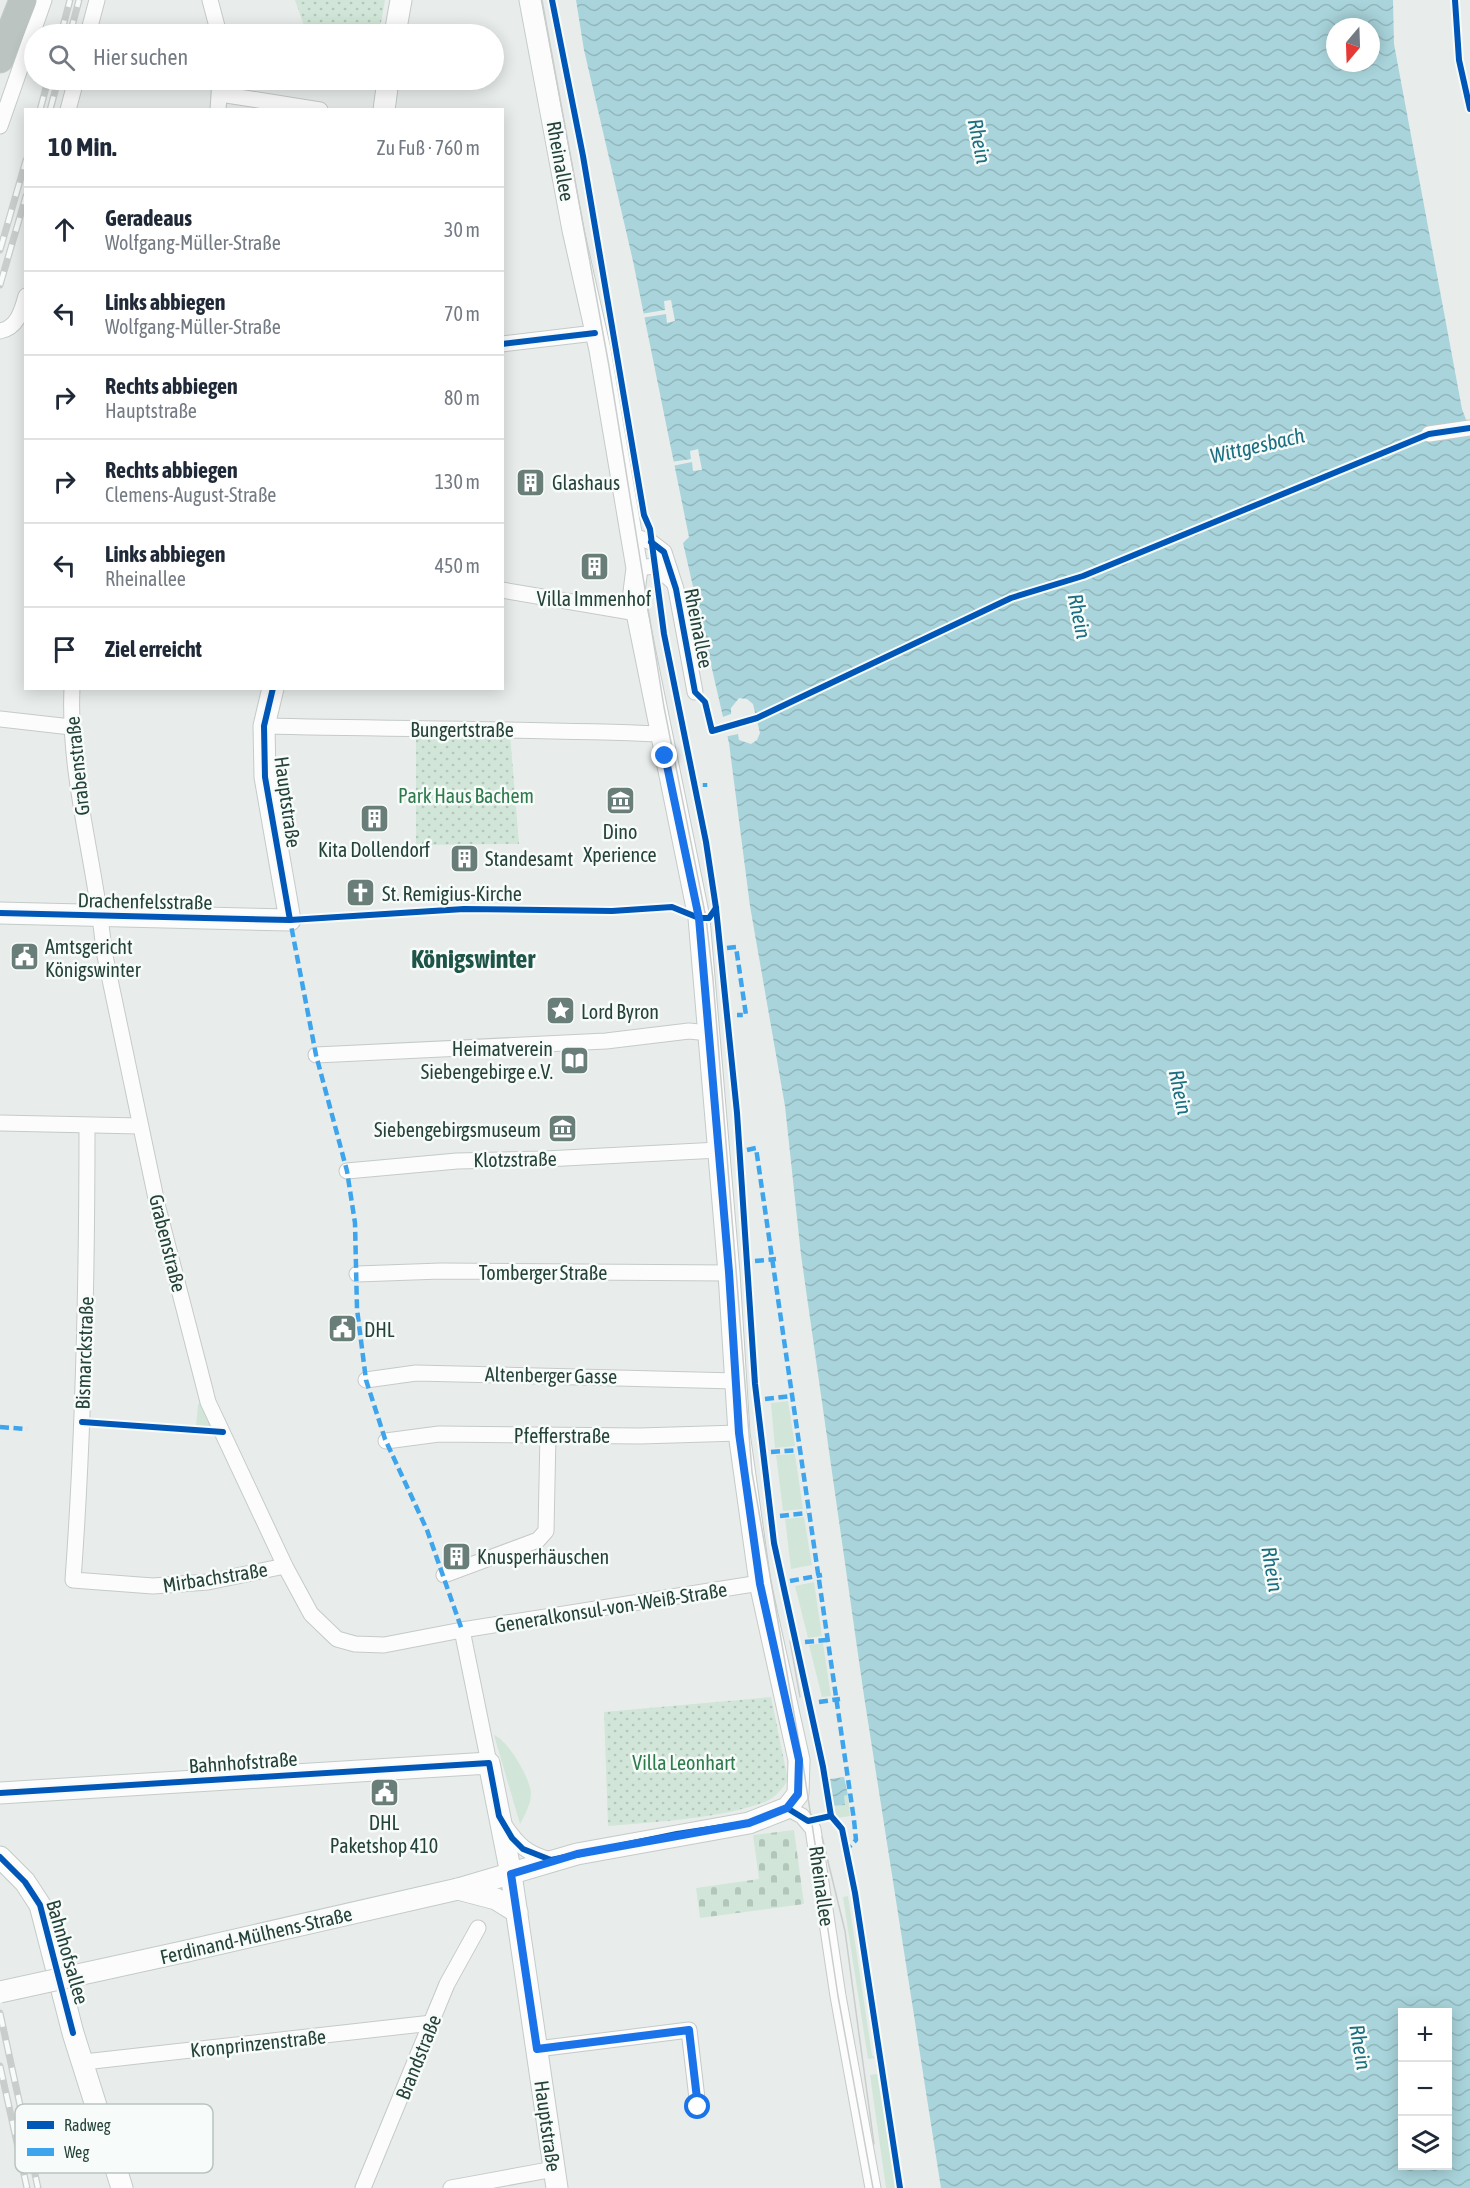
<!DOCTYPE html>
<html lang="de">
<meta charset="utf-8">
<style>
:root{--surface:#fff;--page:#f6f6f7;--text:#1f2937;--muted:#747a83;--line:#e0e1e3}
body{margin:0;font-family:"Asap Condensed",sans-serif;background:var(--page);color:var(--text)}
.controls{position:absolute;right:18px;bottom:18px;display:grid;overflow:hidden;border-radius:0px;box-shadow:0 3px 15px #0003}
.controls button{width:54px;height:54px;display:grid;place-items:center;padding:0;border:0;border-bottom:2px solid var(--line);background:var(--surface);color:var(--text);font:30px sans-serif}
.compass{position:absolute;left:1326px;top:18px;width:54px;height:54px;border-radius:50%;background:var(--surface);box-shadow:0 3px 15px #0003;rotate:199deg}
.stop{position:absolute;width:18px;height:18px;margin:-14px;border:4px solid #1a73e8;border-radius:50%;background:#fff}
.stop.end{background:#1a73e8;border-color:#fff;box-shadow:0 2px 6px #0008}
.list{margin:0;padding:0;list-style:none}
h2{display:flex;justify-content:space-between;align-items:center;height:78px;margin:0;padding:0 24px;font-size:26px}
h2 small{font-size:20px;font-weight:400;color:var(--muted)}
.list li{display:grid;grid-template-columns:39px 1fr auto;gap:18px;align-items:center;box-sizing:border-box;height:84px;padding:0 24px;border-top:2px solid var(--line)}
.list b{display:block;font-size:22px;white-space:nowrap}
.list p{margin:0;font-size:20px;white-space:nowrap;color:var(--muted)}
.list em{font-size:20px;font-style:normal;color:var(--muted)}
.icon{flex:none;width:33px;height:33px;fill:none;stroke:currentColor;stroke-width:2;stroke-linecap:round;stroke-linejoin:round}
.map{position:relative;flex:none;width:1470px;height:2188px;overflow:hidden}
.search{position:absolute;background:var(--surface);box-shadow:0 3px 15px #0003;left:24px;top:24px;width:480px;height:66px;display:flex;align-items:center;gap:15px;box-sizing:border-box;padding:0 21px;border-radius:33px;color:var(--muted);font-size:22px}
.panel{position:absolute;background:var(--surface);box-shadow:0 3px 15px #0003;left:24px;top:108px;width:480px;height:582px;border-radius:0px}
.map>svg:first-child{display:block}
.grass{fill:#d1e6d8}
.cemetery{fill:url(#cemetery-stones)}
.park{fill:url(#park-dots)}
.water{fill:url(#water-waves);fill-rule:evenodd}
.pier{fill:#e8edeb}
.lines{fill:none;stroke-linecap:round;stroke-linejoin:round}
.ferry{stroke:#1c6f80;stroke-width:1.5;stroke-dasharray:8 6;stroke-linecap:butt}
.street-casing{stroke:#c5cac8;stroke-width:17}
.secondary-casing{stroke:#c3cbc8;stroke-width:23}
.highway-casing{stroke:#c3ccc9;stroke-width:29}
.street{stroke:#fcfcfc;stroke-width:15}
.secondary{stroke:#fcfcfc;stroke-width:21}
.highway{stroke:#bcc4c2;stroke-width:27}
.tram{stroke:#c9cdcc;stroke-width:1.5}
.rail-casing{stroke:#c9cdcc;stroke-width:7}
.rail{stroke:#f7fbf9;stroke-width:4.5;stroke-dasharray:14;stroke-linecap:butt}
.secondary-bridge-casing{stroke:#c3cbc8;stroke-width:23;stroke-linecap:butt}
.secondary-bridge{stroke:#fcfcfc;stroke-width:21}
.quiet{stroke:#3ea4ec;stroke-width:4.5;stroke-dasharray:9 4.5;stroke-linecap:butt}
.cycleway-casing{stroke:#f7fbf9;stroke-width:10}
.cycleway{stroke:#0057b8;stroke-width:6}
.route{stroke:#1a73e8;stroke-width:8}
.labels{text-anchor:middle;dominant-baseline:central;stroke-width:5;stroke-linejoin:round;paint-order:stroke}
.street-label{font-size:20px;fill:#24423a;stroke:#f7fbf9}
.poi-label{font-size:20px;fill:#24423a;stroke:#f7fbf9;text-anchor:start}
.park-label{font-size:20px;fill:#2d7a4b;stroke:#f7fbf9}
.water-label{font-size:21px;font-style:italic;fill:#1c6f80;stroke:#f7fbf9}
.district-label{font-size:26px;font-weight:bold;fill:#1f5548;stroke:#f7fbf9}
.key{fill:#f7fbf9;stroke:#b8c4c0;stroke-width:1.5}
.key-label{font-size:16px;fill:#24423a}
</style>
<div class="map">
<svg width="1470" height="2188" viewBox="0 0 1470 2188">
<defs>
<pattern id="cemetery-stones" width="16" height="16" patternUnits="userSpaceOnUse" patternTransform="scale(1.5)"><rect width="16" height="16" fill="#d1e6d8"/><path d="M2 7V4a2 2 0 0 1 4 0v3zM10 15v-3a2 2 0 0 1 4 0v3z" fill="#b3c6ba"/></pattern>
<pattern id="park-dots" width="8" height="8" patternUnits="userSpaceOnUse" patternTransform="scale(1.5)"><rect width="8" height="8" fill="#d1e6d8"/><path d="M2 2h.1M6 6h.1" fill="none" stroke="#b3c6ba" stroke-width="1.8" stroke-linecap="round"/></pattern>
<pattern id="water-waves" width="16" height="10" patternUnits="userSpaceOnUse" patternTransform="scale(1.5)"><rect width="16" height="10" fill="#a9d4db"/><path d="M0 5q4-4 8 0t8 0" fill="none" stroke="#91b7bd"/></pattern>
</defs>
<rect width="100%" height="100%" fill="#e8edeb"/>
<g class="grass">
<path d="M 788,1401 L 795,1446 L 775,1448 L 771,1403 Z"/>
<path d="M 202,1402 L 211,1427 L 196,1427 L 198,1404 Z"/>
<path d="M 795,1454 L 803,1509 L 783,1511 L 776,1455 Z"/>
<path d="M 804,1517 L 812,1565 L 791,1569 L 785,1519 Z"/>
<path d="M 814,1582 L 822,1636 L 808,1638 L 795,1586 Z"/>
<path d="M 823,1643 L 831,1696 L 822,1697 L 809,1645 Z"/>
<path d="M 494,1735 C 508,1740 530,1778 531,1793 C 531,1804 525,1815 520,1824 Z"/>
<path d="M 848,1795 L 850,1816 L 837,1818 L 833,1806 L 844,1805 L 844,1796 Z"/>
<path d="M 848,1896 L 872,2055 L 875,2058 L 868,2059 L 843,1897 Z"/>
<path d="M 877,2074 L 896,2188 L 886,2188 L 870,2075 Z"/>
</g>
<path class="cemetery" d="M 794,1830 L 804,1904 L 700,1918 L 696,1888 L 759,1879 L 753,1835 Z"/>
<g class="park">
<path d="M 295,0 L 385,0 L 379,34 L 307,34 Z"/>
<path d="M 416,734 L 510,734 L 519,844 L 416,845 Z"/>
<path d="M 771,1697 L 788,1780 C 783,1788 775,1798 765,1802 C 719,1819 657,1822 608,1826 L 604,1712 Z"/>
</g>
<g class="water">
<path d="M 576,0 L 1393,0 L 1394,44 L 1462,409 L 1470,430 L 1470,2188 L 941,2188 L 864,1696 L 801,1255 L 785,1106 L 750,906 L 729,743 L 683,543 L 689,537 L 633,261 L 584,50 ZM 1335,27 L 1371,27 L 1371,63 L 1335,63 ZM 1402,2012 L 1448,2012 L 1448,2166 L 1402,2166 Z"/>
<path d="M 844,1777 L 848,1795 L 844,1796 L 845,1805 L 833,1806 L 830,1779 Z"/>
</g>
<g class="pier">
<path d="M 671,300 L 675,321 L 667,323 L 666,314 L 641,318 L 641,314 L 665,310 L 664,301 Z"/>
<path d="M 698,449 L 702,470 L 693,471 L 692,462 L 672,466 L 671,462 L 691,459 L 690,451 Z"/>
<path d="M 739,698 L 747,699 L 753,704 L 760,733 L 757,740 L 751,744 L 739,740 L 738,734 L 724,737 L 720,718 L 731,714 L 731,708 Z"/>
</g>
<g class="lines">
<path class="ferry" d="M 757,718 L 1011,598 L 1083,576 L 1424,436"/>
<defs>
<g id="street">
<path d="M 210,0 L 219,34"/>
<path d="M 88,34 L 97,0"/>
<path d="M 220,94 L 320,110"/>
<path d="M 68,110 L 76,80"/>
<path d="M 218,110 L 220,80"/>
<path d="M 0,126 L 44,0"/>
<path d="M 0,331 C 17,328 22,311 26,296"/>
<path d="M 502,344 L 595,333"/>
<path d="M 1429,434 L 1470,428"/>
<path d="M 631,535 L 651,542 L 664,552 L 676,589 L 695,692"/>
<path d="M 637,568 L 655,566 L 672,581"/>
<path d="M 502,590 L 637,613"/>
<path d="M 72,688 C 68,778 96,863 104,951 L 158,1208 L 205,1390 L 208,1402 L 285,1566 L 311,1614 L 337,1639 L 355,1644 L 384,1645 L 462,1630 L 760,1583"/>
<path d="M 0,719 L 71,727"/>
<path d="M 264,726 C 396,729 528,729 660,734"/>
<path d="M 316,1055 L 606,1041 L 689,1031 L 709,1033"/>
<path d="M 0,1123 L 140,1126"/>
<path d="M 87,1127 C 87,1278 84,1429 73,1580 L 153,1586 L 208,1582 L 285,1566"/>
<path d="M 347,1171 L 457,1161 L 545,1159 L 719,1150"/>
<path d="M 357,1274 L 441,1271 L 729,1273"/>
<path d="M 366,1380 L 416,1373 L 736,1381"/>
<path d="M 386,1441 L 439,1434 L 640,1436 L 739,1433"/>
<path d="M 444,1575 L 538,1540 L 546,1531 L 548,1434"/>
<path d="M 462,1630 L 489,1763"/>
<path d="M 787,1808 L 802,1816 L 813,1829 L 838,1996 L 873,2188"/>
<path d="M 505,1826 C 518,1845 527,1854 551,1860"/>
<path d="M 537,2049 L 689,2030 L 698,2107"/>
<path d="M 84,2062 L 432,2023"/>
<path d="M 363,2188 L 447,1984 L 478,1928"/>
<path d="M 451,2188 L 554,2169"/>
</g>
<g id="secondary">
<path d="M 395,34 L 401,0"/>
<path d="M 384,110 L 388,80"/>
<path d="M 0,913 L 290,920 L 265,777 L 264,726 L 273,688"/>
<path d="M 0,1793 L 489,1763 L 511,1874 L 557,2188"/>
<path d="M 0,1857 L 25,1882 L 40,1905 L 73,2033 L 122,2188"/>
<path d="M 458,1889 L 496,1899 L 517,1912"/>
<path d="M 187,1951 L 458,1889 L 577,1854 L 749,1823 L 787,1808 L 798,1794 L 799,1760 L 760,1583 L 739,1433 L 729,1273 L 699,918 L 637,613 L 634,592 L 637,568 L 600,350 L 573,230 L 530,0"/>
</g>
<path id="highway" d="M 0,59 L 23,0"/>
</defs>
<use href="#street" class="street-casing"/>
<use href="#secondary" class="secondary-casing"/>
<use href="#highway" class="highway-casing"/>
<use href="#street" class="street"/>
<use href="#secondary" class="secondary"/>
<use href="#highway" class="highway"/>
<g class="tram">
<path d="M 542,0 L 609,366 L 664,707 L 706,918 L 713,979 L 752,1472 L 804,1771 L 838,1996 L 873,2188"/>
<path d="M 790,1641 L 800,1697"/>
<path d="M 822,1837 L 845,1931 L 874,2144"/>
</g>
<defs>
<g id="rail">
<path d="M 61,34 L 70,0"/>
<path d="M 70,34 L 79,0"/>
<path d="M 40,110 L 48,80"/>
<path d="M 50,110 L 58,80"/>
<path d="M 0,250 L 26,160"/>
<path d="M 0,285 L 26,196"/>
<path d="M 0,2013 L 38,2188"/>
<path d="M 0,2066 L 27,2188"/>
</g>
</defs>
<use href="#rail" class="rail-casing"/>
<use href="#rail" class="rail"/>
<defs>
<path id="secondary-bridge" d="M 0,1992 L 187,1951"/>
</defs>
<use href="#secondary-bridge" class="secondary-bridge-casing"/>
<use href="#secondary-bridge" class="secondary-bridge"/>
<g class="quiet">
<path d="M 705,783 L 705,787"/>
<path d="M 295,920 L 290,920 L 316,1055 L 347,1171 L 355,1223 L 357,1309 L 366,1380 L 385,1439 L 427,1530 L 462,1630"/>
<path d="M 727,948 L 736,947 L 746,1015 L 737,1015"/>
<path d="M 747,1150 L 756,1148 L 854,1820 L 856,1840 L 846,1850"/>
<path d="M 755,1261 L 776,1259"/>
<path d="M 765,1399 L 791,1396"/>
<path d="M 0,1427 L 27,1429"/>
<path d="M 771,1452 L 799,1450"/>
<path d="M 780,1516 L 807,1513"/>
<path d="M 790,1581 L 822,1575"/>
<path d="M 805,1642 L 826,1640"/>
<path d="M 819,1702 L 840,1699"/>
</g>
<defs>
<g id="cycleway">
<path d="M 552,0 L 583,156 L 644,515 L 650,529 L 664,634 L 706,842 L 716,908 L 737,1113 L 755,1384 L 774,1543 L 823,1767 L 831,1816 L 842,1829 L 855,1893 L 900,2188"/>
<path d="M 1455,0 L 1459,60 L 1470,109"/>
<path d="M 502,344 L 595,333"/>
<path d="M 651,542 L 664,552 L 676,589 L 695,692 L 705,702 L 712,731 L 757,718 L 1011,598 L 1083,576 L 1429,434 L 1470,428"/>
<path d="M 273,688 L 264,726 L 265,777 L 290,920"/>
<path d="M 0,913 L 290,920 L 464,909 L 612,911 L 672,907 L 699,918 L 709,918 L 716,908"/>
<path d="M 82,1422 L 223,1432"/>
<path d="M 0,1793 L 489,1763 L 499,1816 L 512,1838 L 523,1849 L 551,1860 L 677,1834 L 749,1823 L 787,1808 L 808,1821 L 831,1816"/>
<path d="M 0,1857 L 25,1882 L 40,1905 L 73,2033"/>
</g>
</defs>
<use href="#cycleway" class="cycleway-casing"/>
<use href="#cycleway" class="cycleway"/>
</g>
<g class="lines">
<path class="route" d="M 665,756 L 699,918 L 729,1272 L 739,1433 L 760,1584 L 799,1760 L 798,1794 L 787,1808 L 749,1823 L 577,1854 L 511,1874 L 537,2049 L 689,2030 L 698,2107"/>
</g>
<defs>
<symbol id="building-square" viewBox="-11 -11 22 22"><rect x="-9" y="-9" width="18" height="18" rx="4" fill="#697e78" stroke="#f7fbf9"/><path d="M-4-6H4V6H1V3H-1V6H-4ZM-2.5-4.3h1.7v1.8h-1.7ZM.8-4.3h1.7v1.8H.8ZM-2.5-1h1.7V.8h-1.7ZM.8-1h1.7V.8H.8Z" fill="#fff"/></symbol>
<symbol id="museum-square" viewBox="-11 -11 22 22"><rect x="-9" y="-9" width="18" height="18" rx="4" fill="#697e78" stroke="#f7fbf9"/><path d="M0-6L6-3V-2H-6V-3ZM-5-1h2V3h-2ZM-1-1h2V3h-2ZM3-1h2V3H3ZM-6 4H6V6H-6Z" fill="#fff"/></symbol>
<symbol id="church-square" viewBox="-11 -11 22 22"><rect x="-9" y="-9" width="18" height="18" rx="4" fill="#697e78" stroke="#f7fbf9"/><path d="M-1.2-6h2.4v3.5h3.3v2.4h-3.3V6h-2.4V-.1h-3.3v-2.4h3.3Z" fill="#fff"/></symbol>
<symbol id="civic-square" viewBox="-11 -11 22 22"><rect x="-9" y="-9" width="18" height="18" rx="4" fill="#697e78" stroke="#f7fbf9"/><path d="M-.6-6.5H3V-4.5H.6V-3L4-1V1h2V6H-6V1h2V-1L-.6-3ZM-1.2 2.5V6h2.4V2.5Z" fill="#fff"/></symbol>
<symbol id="sight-square" viewBox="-11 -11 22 22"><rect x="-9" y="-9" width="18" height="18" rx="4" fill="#697e78" stroke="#f7fbf9"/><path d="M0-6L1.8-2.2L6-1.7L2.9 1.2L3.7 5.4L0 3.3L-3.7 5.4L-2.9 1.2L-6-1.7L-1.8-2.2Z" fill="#fff"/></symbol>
<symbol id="library-square" viewBox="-11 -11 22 22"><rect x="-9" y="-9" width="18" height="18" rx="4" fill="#697e78" stroke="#f7fbf9"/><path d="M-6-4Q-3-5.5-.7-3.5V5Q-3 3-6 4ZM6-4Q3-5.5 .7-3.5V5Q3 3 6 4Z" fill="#fff"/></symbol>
</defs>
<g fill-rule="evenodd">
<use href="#building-square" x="514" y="466" width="33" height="33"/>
<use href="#building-square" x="578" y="550" width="33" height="33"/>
<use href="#museum-square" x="604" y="784" width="33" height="33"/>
<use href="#building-square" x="358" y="802" width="33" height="33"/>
<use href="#building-square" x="448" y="842" width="33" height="33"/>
<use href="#church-square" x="344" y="876" width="33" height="33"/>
<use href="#civic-square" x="8" y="940" width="33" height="33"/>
<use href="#sight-square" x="544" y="994" width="33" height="33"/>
<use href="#library-square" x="558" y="1044" width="33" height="33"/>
<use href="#museum-square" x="546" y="1112" width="33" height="33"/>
<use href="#civic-square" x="326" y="1312" width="33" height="33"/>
<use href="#building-square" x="440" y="1540" width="33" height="33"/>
<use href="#civic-square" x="368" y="1776" width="33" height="33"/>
</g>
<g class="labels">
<g class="street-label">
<text transform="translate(561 161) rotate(80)">Rheinallee</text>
<text transform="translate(699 628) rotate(79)">Rheinallee</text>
<text x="462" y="729">Bungertstraße</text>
<text transform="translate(77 766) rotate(-96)">Grabenstraße</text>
<text transform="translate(288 802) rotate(82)">Hauptstraße</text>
<text transform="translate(145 901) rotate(1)">Drachenfelsstraße</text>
<text transform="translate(515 1159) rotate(-1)">Klotzstraße</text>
<text transform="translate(168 1243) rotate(76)">Grabenstraße</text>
<text x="543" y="1272">Tomberger Straße</text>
<text transform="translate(84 1353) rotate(-88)">Bismarckstraße</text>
<text transform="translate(551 1375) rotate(1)">Altenberger Gasse</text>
<text x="562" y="1435">Pfefferstraße</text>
<text transform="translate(215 1577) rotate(-9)">Mirbachstraße</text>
<text transform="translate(611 1607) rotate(-9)">Generalkonsul-von-Weiß-Straße</text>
<text transform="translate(243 1762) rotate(-4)">Bahnhofstraße</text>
<text transform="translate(822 1886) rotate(82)">Rheinallee</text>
<text transform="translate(256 1935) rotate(-13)">Ferdinand-Mülhens-Straße</text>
<text transform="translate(68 1952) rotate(74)">Bahnhofsallee</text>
<text transform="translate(258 2043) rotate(-6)">Kronprinzenstraße</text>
<text transform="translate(418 2057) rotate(-68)">Brandstraße</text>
<text transform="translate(548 2126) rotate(82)">Hauptstraße</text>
</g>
<g class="poi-label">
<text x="552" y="482">Glashaus</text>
<text x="594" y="598" text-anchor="middle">Villa Immenhof</text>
<text x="620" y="831" text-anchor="middle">Dino<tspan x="620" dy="23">Xperience</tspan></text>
<text x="374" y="849" text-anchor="middle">Kita Dollendorf</text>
<text x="485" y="858">Standesamt</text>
<text x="382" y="893">St. Remigius-Kirche</text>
<text x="45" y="946">Amtsgericht<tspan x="45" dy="23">Königswinter</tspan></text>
<text x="581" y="1011">Lord Byron</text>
<text x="553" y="1048" text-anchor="end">Heimatverein<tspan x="553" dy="23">Siebengebirge e.V.</tspan></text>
<text x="541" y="1129" text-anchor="end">Siebengebirgsmuseum</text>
<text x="364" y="1329">DHL</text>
<text x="477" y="1556">Knusperhäuschen</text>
<text x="384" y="1822" text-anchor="middle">DHL<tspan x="384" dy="23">Paketshop 410</tspan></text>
</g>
<g class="park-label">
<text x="466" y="795">Park Haus Bachem</text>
<text x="684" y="1762">Villa Leonhart</text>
</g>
<g class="water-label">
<text transform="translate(980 141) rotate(78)">Rhein</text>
<text transform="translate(1257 445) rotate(-13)">Wittgesbach</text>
<text transform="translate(1080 616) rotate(78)">Rhein</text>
<text transform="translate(1181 1092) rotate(78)">Rhein</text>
<text transform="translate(1273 1569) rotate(80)">Rhein</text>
<text transform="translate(1361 2047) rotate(80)">Rhein</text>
</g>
<g class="district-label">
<text x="473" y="959">Königswinter</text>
</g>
</g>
<rect x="15" y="2104" width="198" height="69" rx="9" class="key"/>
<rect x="27" y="2121" width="27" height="8" fill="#0057b8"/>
<rect x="27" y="2148" width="27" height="8" fill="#3ea4ec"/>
<g class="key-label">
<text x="64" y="2131">Radweg</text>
<text x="64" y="2158">Weg</text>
</g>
</svg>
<div class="controls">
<button>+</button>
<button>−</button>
<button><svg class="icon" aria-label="layers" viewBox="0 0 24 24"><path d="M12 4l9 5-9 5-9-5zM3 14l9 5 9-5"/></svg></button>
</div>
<svg class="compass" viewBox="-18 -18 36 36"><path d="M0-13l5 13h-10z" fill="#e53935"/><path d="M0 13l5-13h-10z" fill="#747a83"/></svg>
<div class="stop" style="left:698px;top:2107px"></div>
<div class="stop end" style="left:665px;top:756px"></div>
<div class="search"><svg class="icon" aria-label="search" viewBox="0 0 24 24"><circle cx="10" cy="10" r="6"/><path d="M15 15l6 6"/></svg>Hier suchen</div>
<section class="panel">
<h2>10 Min.<small>Zu Fuß · 760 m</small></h2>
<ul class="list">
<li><svg class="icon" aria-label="ahead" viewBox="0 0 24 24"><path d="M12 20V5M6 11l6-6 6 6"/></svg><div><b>Geradeaus</b><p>Wolfgang-Müller-Straße</p></div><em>30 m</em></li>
<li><svg class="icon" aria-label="left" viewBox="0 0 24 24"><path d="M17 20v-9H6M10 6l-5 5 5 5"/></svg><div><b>Links abbiegen</b><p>Wolfgang-Müller-Straße</p></div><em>70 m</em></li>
<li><svg class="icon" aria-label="right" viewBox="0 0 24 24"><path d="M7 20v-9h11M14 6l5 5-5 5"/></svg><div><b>Rechts abbiegen</b><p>Hauptstraße</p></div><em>80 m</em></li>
<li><svg class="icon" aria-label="right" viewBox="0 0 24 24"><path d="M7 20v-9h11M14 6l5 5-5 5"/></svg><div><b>Rechts abbiegen</b><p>Clemens-August-Straße</p></div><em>130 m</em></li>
<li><svg class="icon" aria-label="left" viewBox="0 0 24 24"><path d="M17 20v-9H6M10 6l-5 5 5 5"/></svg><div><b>Links abbiegen</b><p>Rheinallee</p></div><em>450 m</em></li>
<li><svg class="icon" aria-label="arrive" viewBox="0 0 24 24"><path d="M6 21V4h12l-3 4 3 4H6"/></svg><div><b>Ziel erreicht</b></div></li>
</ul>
</section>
</div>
